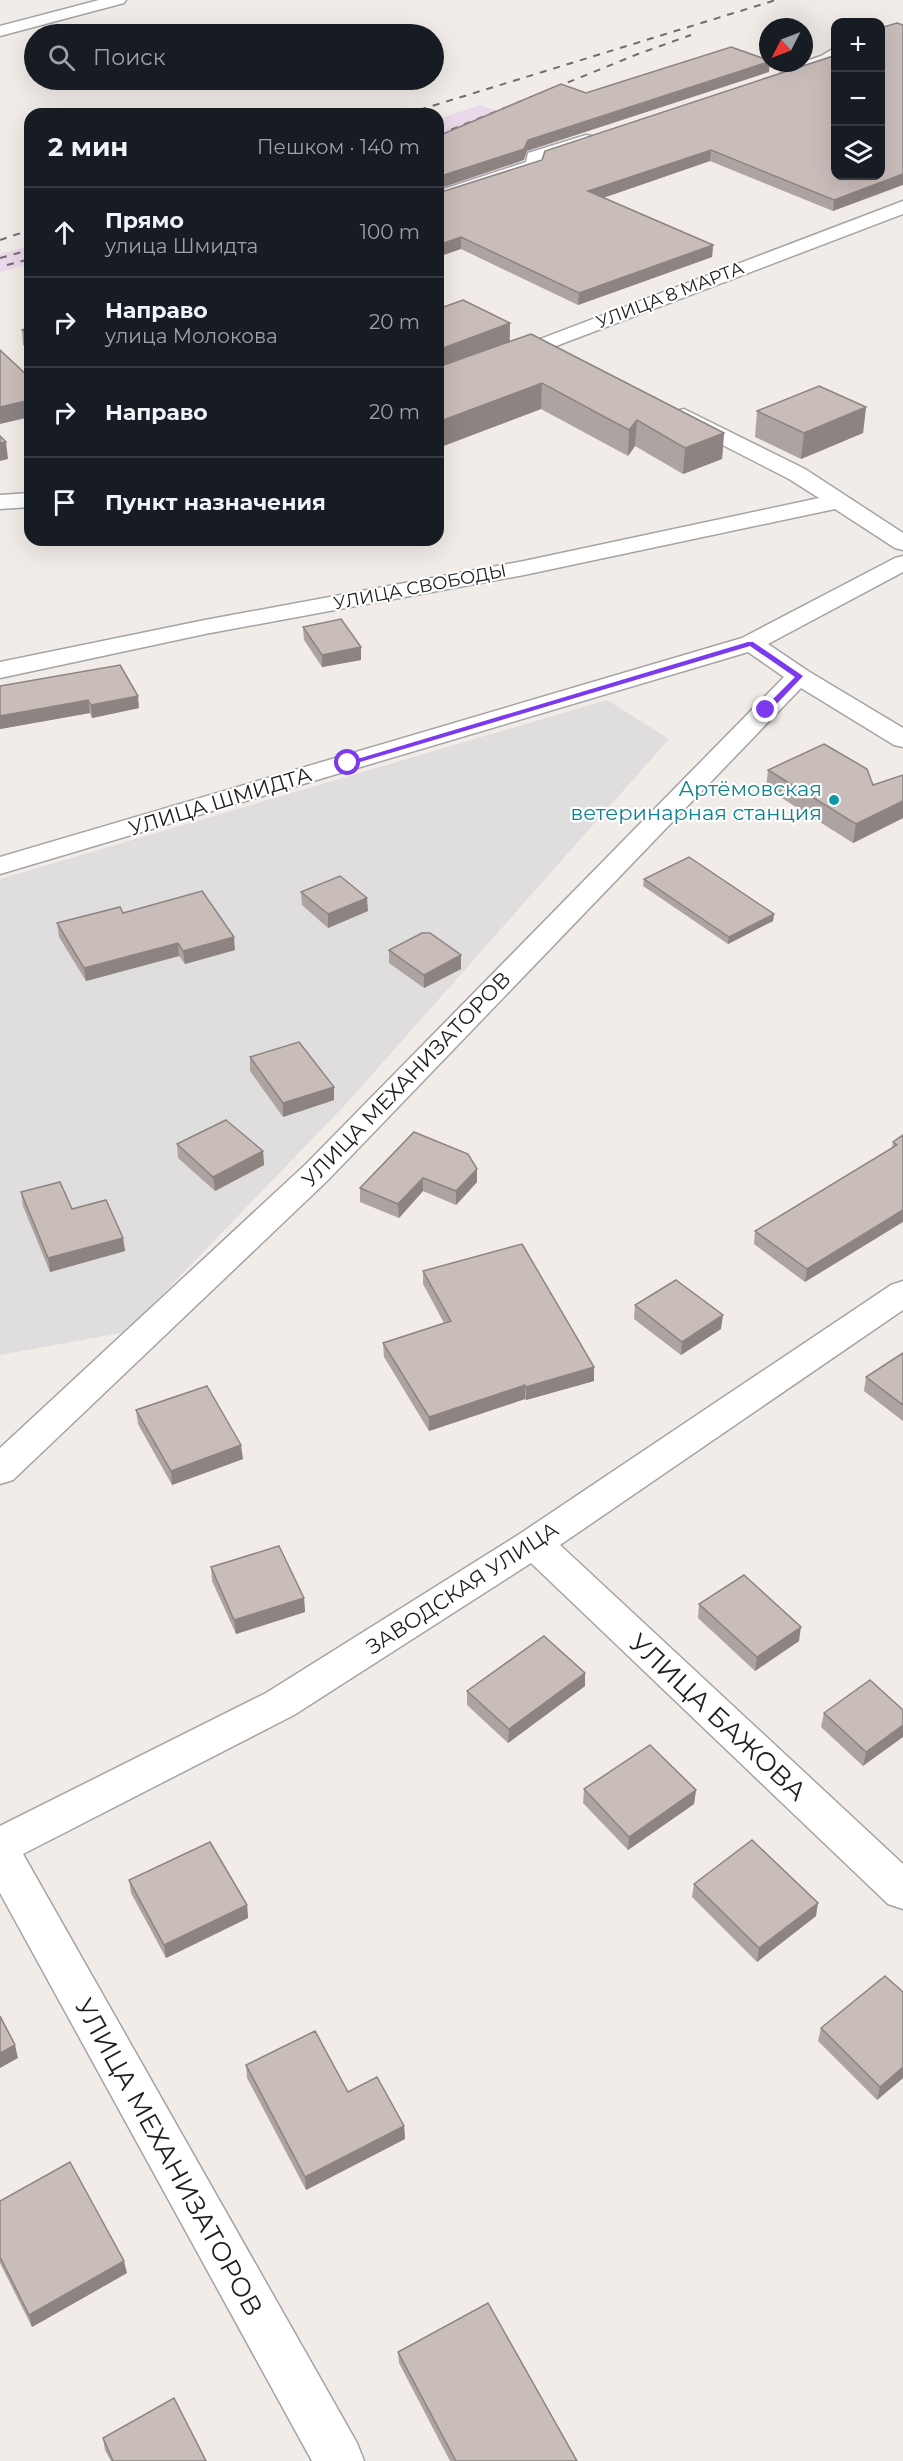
<!DOCTYPE html>
<html lang="ru">
<meta charset="utf-8">
<style>
:root{--surface:#171b24;--page:#20242c;--text:#f1f3f6;--muted:#9ea1a6;--line:#363941}
body{margin:0;font-family:Montserrat,sans-serif;background:var(--page);color:var(--text)}
.controls{position:absolute;right:18px;top:18px;display:grid;overflow:hidden;border-radius:12px;box-shadow:0 6px 24px #0002}
.controls button{width:54px;height:54px;display:grid;place-items:center;padding:0;border:0;border-bottom:2px solid var(--line);background:var(--surface);color:var(--text);font:30px sans-serif}
.compass{position:absolute;left:759px;top:18px;width:54px;height:54px;border-radius:50%;background:var(--surface);box-shadow:0 6px 24px #0002;rotate:228deg}
.stop{position:absolute;width:18px;height:18px;margin:-14px;border:4px solid #7c3aed;border-radius:50%;background:#fff}
.stop.end{background:#7c3aed;border-color:#fff;box-shadow:0 2px 6px #0008}
.list{margin:0;padding:0;list-style:none}
h2{display:flex;justify-content:space-between;align-items:center;height:78px;margin:0;padding:0 24px;font-size:26px}
h2 small{font-size:20px;font-weight:400;color:var(--muted)}
.list li{display:grid;grid-template-columns:39px 1fr auto;gap:18px;align-items:center;box-sizing:border-box;height:90px;padding:0 24px;border-top:2px solid var(--line)}
.list b{display:block;font-size:22px;white-space:nowrap}
.list p{margin:0;font-size:20px;white-space:nowrap;color:var(--muted)}
.list em{font-size:20px;font-style:normal;color:var(--muted)}
.icon{flex:none;width:33px;height:33px;fill:none;stroke:currentColor;stroke-width:2;stroke-linecap:round;stroke-linejoin:round}
.map{position:relative;flex:none;width:903px;height:2461px;overflow:hidden}
.search{position:absolute;background:var(--surface);box-shadow:0 6px 24px #0002;left:24px;top:24px;width:420px;height:66px;display:flex;align-items:center;gap:15px;box-sizing:border-box;padding:0 21px;border-radius:33px;color:var(--muted);font-size:22px}
.panel{position:absolute;background:var(--surface);box-shadow:0 6px 24px #0002;left:24px;top:108px;width:420px;height:438px;border-radius:18px}
.map>svg:first-child{display:block}
.residential{fill:#dfddde}
.industrial{fill:#ebd8ea}
.lines{fill:none;stroke-linecap:round;stroke-linejoin:round}
.minor-casing{stroke:#a4a4a4;stroke-width:3}
.minor{fill:#fff;fill-rule:evenodd}
.rail{stroke:#6e6e6e;stroke-width:2;stroke-dasharray:7 7;stroke-linecap:butt}
.wall{fill:#ada3a0}
.shaded-wall{fill:#8d8482}
.building{fill:#c9bdba;stroke:#8d8482;stroke-width:1.5}
.route{fill:#7c3aed}
.culture-dot{fill:#0f9aa8;stroke:#fff;stroke-width:2}
.labels{text-anchor:middle;dominant-baseline:central;stroke-width:4.5;stroke-linejoin:round;paint-order:stroke}
.far-street-label{font-size:18px;fill:#202020;stroke:#fff}
.culture-label{font-size:21px;fill:#0d838f;stroke:#fff;text-anchor:end}
.street-label{font-size:21px;fill:#202020;stroke:#fff}
.near-street-label{font-size:26px;fill:#202020;stroke:#fff}
</style>
<div class="map">
<svg width="903" height="2461" viewBox="0 0 903 2461">
<rect width="100%" height="100%" fill="#f1ece7"/>
<path class="residential" d="M 607,700 L 669,739 L 346,1104 L 126,1332 L 0,1355 L 0,879 Z"/>
<g class="industrial">
<path d="M 480,105 L 522,119 L 509,127 L 556,143 L 515,158 L 520,164 L 438,191 L 438,119 Z"/>
<path d="M 30,246 L 30,264 L 0,272 L 0,254 Z"/>
</g>
<g class="lines">
<defs>
<g id="minor">
<path d="M 99,0 L 126,0 L 124,3 L 0,36 L 0,26 Z"/>
<path d="M 836,47 L 836,61 L 833,64 L 789,78 L 783,77 L 781,73 L 783,69 L 821,56 Z"/>
<path d="M 586,135 L 592,136 L 595,140 L 592,144 L 543,160 L 541,169 L 438,203 L 438,191 L 526,162 L 528,153 Z"/>
<path d="M 903,201 L 903,214 L 438,391 L 438,378 Z"/>
<path d="M 684,409 L 805,469 L 903,533 L 903,550 L 895,548 L 835,509 L 524,575 L 205,634 L 0,678 L 0,662 L 205,620 L 524,561 L 819,498 L 789,479 L 676,421 L 673,416 L 676,411 Z"/>
<path d="M 30,493 L 30,507 L 0,509 L 0,495 Z"/>
<path d="M 903,556 L 903,572 L 768,644 L 808,671 L 903,728 L 903,747 L 894,745 L 801,688 L 328,1180 L 13,1480 L 0,1484 L 0,1448 L 306,1164 L 784,677 L 748,652 L 0,874 L 0,857 L 742,638 L 895,558 Z"/>
<path d="M 903,1281 L 903,1310 L 560,1545 L 903,1864 L 903,1909 L 888,1904 L 531,1563 L 294,1715 L 23,1854 L 357,2443 L 364,2461 L 312,2461 L 0,1893 L 0,1826 L 266,1693 L 521,1533 L 891,1285 Z"/>
</g>
</defs>
<use href="#minor" class="minor-casing"/>
<use href="#minor" class="minor"/>
<g class="rail">
<path d="M 406,114 L 776,0"/>
<path d="M 438,135 L 638,54 L 691,35"/>
<path d="M 0,240 L 30,230"/>
<path d="M 0,258 L 30,250"/>
<path d="M 7,265 L 30,259"/>
</g>
</g>
<g class="wall">
<path d="M 835,56 L 880,176 L 833,211 L 710,161 L 603,198 L 713,245 L 712,257 L 578,305 L 461,249 L 439,194 L 542,160 Z"/>
<path d="M 510,323 L 510,341 L 724,433 L 722,459 L 683,474 L 635,446 L 628,456 L 541,409 L 438,448 Z"/>
<path d="M 30,327 L 30,349 L 23,345 L 22,330 Z"/>
<path d="M 866,407 L 863,433 L 801,459 L 755,437 L 757,411 Z"/>
<path d="M 303,627 L 361,647 L 361,660 L 322,667 L 304,640 Z"/>
<path d="M 0,686 L 139,708 L 92,718 L 90,713 L 0,729 Z"/>
<path d="M 768,770 L 873,785 L 903,775 L 903,818 L 853,843 L 766,788 Z"/>
<path d="M 644,879 L 774,914 L 773,921 L 728,944 L 643,886 Z"/>
<path d="M 301,892 L 368,911 L 328,928 L 302,905 Z"/>
<path d="M 123,913 L 235,950 L 185,964 L 179,956 L 86,981 L 59,937 L 57,923 Z"/>
<path d="M 389,950 L 461,969 L 424,988 L 389,963 Z"/>
<path d="M 250,1057 L 334,1100 L 283,1117 L 250,1071 Z"/>
<path d="M 414,1132 L 477,1182 L 456,1205 L 423,1191 L 399,1218 L 360,1202 L 360,1188 Z"/>
<path d="M 903,1135 L 805,1282 L 754,1244 L 755,1231 L 892,1148 L 893,1142 Z"/>
<path d="M 177,1144 L 263,1151 L 264,1165 L 215,1191 L 178,1158 Z"/>
<path d="M 21,1192 L 72,1209 L 123,1238 L 125,1251 L 50,1272 L 23,1206 Z"/>
<path d="M 423,1271 L 594,1381 L 526,1400 L 525,1399 L 429,1431 L 384,1357 L 383,1343 L 444,1323 L 423,1284 Z"/>
<path d="M 635,1305 L 721,1329 L 681,1355 L 634,1319 Z"/>
<path d="M 903,1353 L 903,1421 L 864,1391 L 866,1377 Z"/>
<path d="M 136,1410 L 243,1459 L 172,1485 L 138,1424 Z"/>
<path d="M 211,1567 L 304,1598 L 305,1612 L 236,1634 L 212,1581 Z"/>
<path d="M 699,1604 L 799,1641 L 755,1671 L 698,1618 Z"/>
<path d="M 585,1673 L 585,1686 L 508,1743 L 467,1705 L 467,1691 Z"/>
<path d="M 903,1710 L 863,1766 L 821,1727 L 824,1713 Z"/>
<path d="M 584,1789 L 696,1790 L 694,1804 L 628,1850 L 583,1803 Z"/>
<path d="M 129,1880 L 247,1905 L 248,1918 L 166,1958 L 131,1893 Z"/>
<path d="M 694,1884 L 816,1916 L 757,1962 L 692,1897 Z"/>
<path d="M 903,1992 L 903,2078 L 877,2100 L 818,2041 L 821,2028 Z"/>
<path d="M 246,2065 L 348,2092 L 404,2126 L 405,2139 L 306,2190 L 247,2078 Z"/>
<path d="M 0,2201 L 127,2273 L 32,2327 L 0,2263 Z"/>
<path d="M 398,2352 L 577,2461 L 450,2461 L 399,2363 Z"/>
<path d="M 103,2438 L 206,2461 L 111,2461 L 105,2450 Z"/>
</g>
<g class="shaded-wall">
<path d="M 768,62 L 768,63 L 770,63 L 769,72 L 527,151 L 524,160 L 438,189 L 438,177 L 528,140 Z"/>
<path d="M 711,150 L 710,161 L 588,203 L 588,191 Z"/>
<path d="M 903,174 L 903,185 L 833,211 L 834,200 Z"/>
<path d="M 461,237 L 461,249 L 438,257 L 438,245 Z"/>
<path d="M 713,245 L 712,257 L 578,305 L 579,293 Z"/>
<path d="M 510,323 L 509,348 L 438,376 L 438,350 Z"/>
<path d="M 542,383 L 541,409 L 438,448 L 438,422 Z"/>
<path d="M 30,400 L 30,417 L 0,424 L 0,407 Z"/>
<path d="M 866,407 L 863,433 L 801,459 L 804,433 Z"/>
<path d="M 637,420 L 635,446 L 628,456 L 629,430 Z"/>
<path d="M 724,433 L 722,459 L 683,474 L 685,448 Z"/>
<path d="M 6,442 L 8,459 L 0,461 L 0,443 Z"/>
<path d="M 361,647 L 361,660 L 322,667 L 322,655 Z"/>
<path d="M 138,696 L 139,708 L 92,718 L 91,705 Z"/>
<path d="M 88,700 L 90,713 L 0,729 L 0,716 Z"/>
<path d="M 903,801 L 903,818 L 853,843 L 856,824 Z"/>
<path d="M 367,898 L 368,911 L 328,928 L 328,914 Z"/>
<path d="M 774,914 L 773,921 L 728,944 L 729,937 Z"/>
<path d="M 234,937 L 235,950 L 185,964 L 183,951 Z"/>
<path d="M 178,943 L 179,956 L 86,981 L 84,968 Z"/>
<path d="M 461,955 L 461,969 L 424,988 L 424,975 Z"/>
<path d="M 334,1087 L 334,1100 L 283,1117 L 283,1103 Z"/>
<path d="M 263,1151 L 264,1165 L 215,1191 L 213,1177 Z"/>
<path d="M 477,1169 L 477,1182 L 456,1205 L 456,1191 Z"/>
<path d="M 423,1178 L 423,1191 L 399,1218 L 398,1204 Z"/>
<path d="M 903,1210 L 903,1222 L 805,1282 L 807,1269 Z"/>
<path d="M 123,1238 L 125,1251 L 50,1272 L 48,1258 Z"/>
<path d="M 723,1315 L 721,1329 L 681,1355 L 682,1342 Z"/>
<path d="M 594,1367 L 594,1381 L 526,1400 L 526,1387 Z"/>
<path d="M 525,1385 L 525,1399 L 429,1431 L 429,1417 Z"/>
<path d="M 241,1445 L 243,1459 L 172,1485 L 171,1471 Z"/>
<path d="M 304,1598 L 305,1612 L 236,1634 L 234,1620 Z"/>
<path d="M 801,1627 L 799,1641 L 755,1671 L 757,1657 Z"/>
<path d="M 585,1673 L 585,1686 L 508,1743 L 509,1729 Z"/>
<path d="M 903,1725 L 903,1737 L 863,1766 L 866,1752 Z"/>
<path d="M 696,1790 L 694,1804 L 628,1850 L 629,1837 Z"/>
<path d="M 818,1903 L 816,1916 L 757,1962 L 759,1948 Z"/>
<path d="M 247,1905 L 248,1918 L 166,1958 L 164,1945 Z"/>
<path d="M 15,2045 L 18,2058 L 0,2068 L 0,2053 Z"/>
<path d="M 903,2067 L 903,2078 L 877,2100 L 880,2087 Z"/>
<path d="M 404,2126 L 405,2139 L 306,2190 L 305,2177 Z"/>
<path d="M 124,2261 L 127,2273 L 32,2327 L 29,2315 Z"/>
</g>
<g class="building">
<path d="M 897,23 L 903,25 L 903,174 L 834,200 L 711,150 L 588,191 L 713,245 L 579,293 L 461,237 L 438,245 L 438,193 L 542,160 L 545,151 L 836,55 L 836,176 L 880,176 L 880,28 Z"/>
<path d="M 731,47 L 768,60 L 768,62 L 528,140 L 524,149 L 438,177 L 438,136 L 561,84 L 586,93 Z"/>
<path d="M 463,300 L 510,323 L 438,350 L 438,309 Z"/>
<path d="M 30,327 L 30,335 L 22,330 Z"/>
<path d="M 531,334 L 724,433 L 685,448 L 637,420 L 629,430 L 542,383 L 438,422 L 438,367 Z"/>
<path d="M 0,350 L 30,378 L 30,400 L 0,407 Z"/>
<path d="M 819,386 L 866,407 L 804,433 L 757,411 Z"/>
<path d="M 0,436 L 6,442 L 0,443 Z"/>
<path d="M 341,619 L 361,647 L 322,655 L 303,627 Z"/>
<path d="M 120,665 L 138,696 L 91,705 L 88,700 L 0,716 L 0,686 Z"/>
<path d="M 824,744 L 867,769 L 873,785 L 903,775 L 903,801 L 856,824 L 768,770 Z"/>
<path d="M 689,857 L 774,914 L 729,937 L 644,879 Z"/>
<path d="M 340,876 L 367,898 L 328,914 L 301,892 Z"/>
<path d="M 202,891 L 234,937 L 183,951 L 178,943 L 84,968 L 57,923 L 120,907 L 123,913 Z"/>
<path d="M 422,933 L 430,933 L 461,955 L 424,975 L 389,950 Z"/>
<path d="M 299,1042 L 334,1087 L 283,1103 L 250,1057 Z"/>
<path d="M 226,1120 L 263,1151 L 213,1177 L 177,1144 Z"/>
<path d="M 414,1132 L 468,1154 L 477,1169 L 456,1191 L 423,1178 L 398,1204 L 360,1188 Z"/>
<path d="M 903,1135 L 903,1210 L 807,1269 L 755,1231 L 897,1145 L 893,1142 Z"/>
<path d="M 60,1182 L 72,1209 L 106,1200 L 123,1238 L 48,1258 L 21,1192 Z"/>
<path d="M 522,1244 L 594,1367 L 526,1387 L 525,1385 L 429,1417 L 383,1343 L 451,1321 L 423,1271 Z"/>
<path d="M 676,1280 L 723,1315 L 682,1342 L 635,1305 Z"/>
<path d="M 903,1353 L 903,1405 L 866,1377 Z"/>
<path d="M 207,1386 L 241,1445 L 171,1471 L 136,1410 Z"/>
<path d="M 279,1546 L 304,1598 L 234,1620 L 211,1567 Z"/>
<path d="M 744,1575 L 801,1627 L 757,1657 L 699,1604 Z"/>
<path d="M 544,1636 L 585,1673 L 509,1729 L 467,1691 Z"/>
<path d="M 870,1680 L 903,1710 L 903,1725 L 866,1752 L 824,1713 Z"/>
<path d="M 650,1745 L 696,1790 L 629,1837 L 584,1789 Z"/>
<path d="M 752,1840 L 818,1903 L 759,1948 L 694,1884 Z"/>
<path d="M 210,1842 L 247,1905 L 164,1945 L 129,1880 Z"/>
<path d="M 885,1976 L 903,1992 L 903,2067 L 880,2087 L 821,2028 Z"/>
<path d="M 0,2016 L 15,2045 L 0,2053 Z"/>
<path d="M 315,2031 L 348,2092 L 377,2077 L 404,2126 L 305,2177 L 246,2065 Z"/>
<path d="M 70,2162 L 124,2261 L 29,2315 L 0,2257 L 0,2201 Z"/>
<path d="M 488,2303 L 577,2461 L 456,2461 L 398,2352 Z"/>
<path d="M 174,2398 L 206,2461 L 113,2461 L 103,2438 Z"/>
</g>
<path class="route" d="M 748,642 L 753,642 L 803,676 L 769,712 L 762,710 L 795,677 L 750,646 L 350,765 L 344,763 Z"/>
<circle class="culture-dot" cx="834" cy="800" r="6"/>
<g class="labels">
<g class="far-street-label">
<text transform="translate(670 295) rotate(-21)">УЛИЦА 8 МАРТА</text>
<text transform="translate(420 587) rotate(-11)">УЛИЦА СВОБОДЫ</text>
</g>
<g class="culture-label">
<text x="822" y="788">Артёмовская<tspan x="822" dy="24">ветеринарная станция</tspan></text>
</g>
<g class="street-label">
<text transform="translate(220 801) rotate(-17)">УЛИЦА ШМИДТА</text>
<text transform="translate(406 1079) rotate(-46)">УЛИЦА МЕХАНИЗАТОРОВ</text>
<text transform="translate(462 1588) rotate(-33)">ЗАВОДСКАЯ УЛИЦА</text>
</g>
<g class="near-street-label">
<text transform="translate(718 1717) rotate(43)">УЛИЦА БАЖОВА</text>
<text transform="translate(169 2157) rotate(61)">УЛИЦА МЕХАНИЗАТОРОВ</text>
</g>
</g>
</svg>
<div class="controls">
<button>+</button>
<button>−</button>
<button><svg class="icon" aria-label="layers" viewBox="0 0 24 24"><path d="M12 4l9 5-9 5-9-5zM3 14l9 5 9-5"/></svg></button>
</div>
<svg class="compass" viewBox="-18 -18 36 36"><path d="M0-13l5 13h-10z" fill="#e53935"/><path d="M0 13l5-13h-10z" fill="#9ea1a6"/></svg>
<div class="stop" style="left:348px;top:763px"></div>
<div class="stop end" style="left:766px;top:710px"></div>
<div class="search"><svg class="icon" aria-label="search" viewBox="0 0 24 24"><circle cx="10" cy="10" r="6"/><path d="M15 15l6 6"/></svg>Поиск</div>
<section class="panel">
<h2>2 мин<small>Пешком · 140 m</small></h2>
<ul class="list">
<li><svg class="icon" aria-label="ahead" viewBox="0 0 24 24"><path d="M12 20V5M6 11l6-6 6 6"/></svg><div><b>Прямо</b><p>улица Шмидта</p></div><em>100 m</em></li>
<li><svg class="icon" aria-label="right" viewBox="0 0 24 24"><path d="M7 20v-9h11M14 6l5 5-5 5"/></svg><div><b>Направо</b><p>улица Молокова</p></div><em>20 m</em></li>
<li><svg class="icon" aria-label="right" viewBox="0 0 24 24"><path d="M7 20v-9h11M14 6l5 5-5 5"/></svg><div><b>Направо</b></div><em>20 m</em></li>
<li><svg class="icon" aria-label="arrive" viewBox="0 0 24 24"><path d="M6 21V4h12l-3 4 3 4H6"/></svg><div><b>Пункт назначения</b></div></li>
</ul>
</section>
</div>
